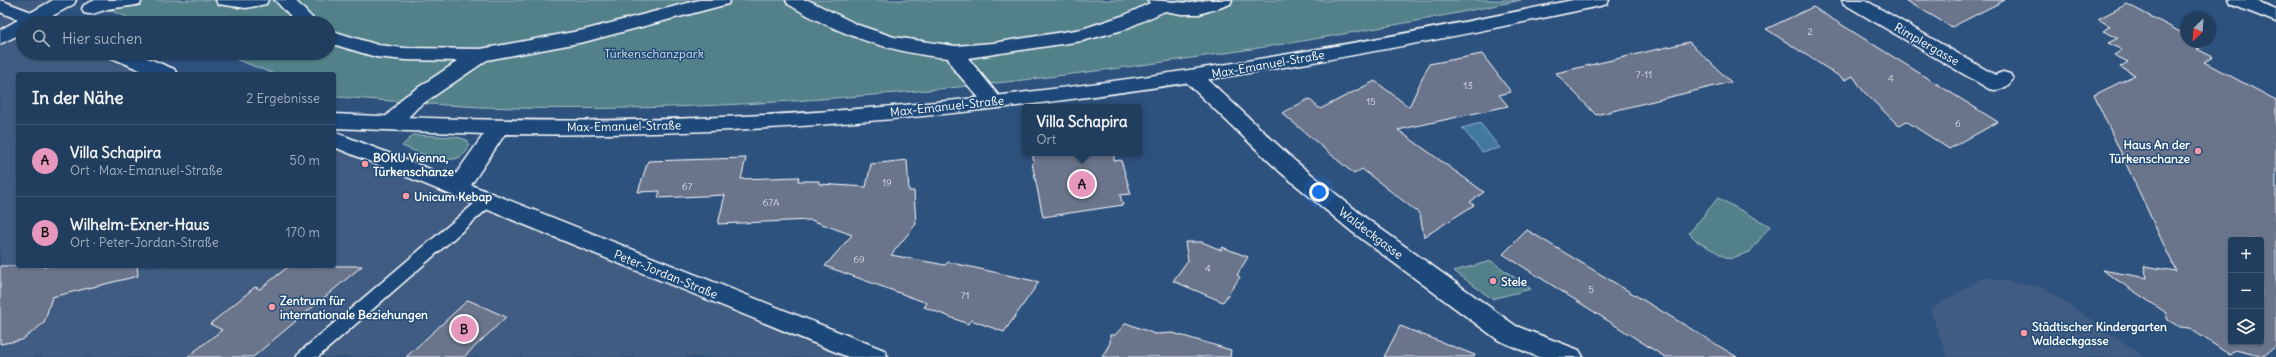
<!DOCTYPE html>
<html lang="de">
<meta charset="utf-8">
<style>
:root{--surface:#223e5e;--page:#2a4564;--text:#f1f3f6;--muted:#a2aebc;--line:#3f5773;--accent:#e797bd}
body{margin:0;font-family:Delius,sans-serif;background:var(--page);color:var(--text)}
.controls{position:absolute;right:12px;bottom:12px;display:grid;overflow:hidden;border-radius:4px;box-shadow:0 1px 3px #0004}
.controls button{width:36px;height:36px;display:grid;place-items:center;padding:0;border:0;border-bottom:1px solid var(--line);background:var(--surface);color:var(--text);font:20px sans-serif}
.compass{position:absolute;left:2180px;top:12px;width:36px;height:36px;border-radius:50%;background:var(--surface);box-shadow:0 1px 3px #0004;rotate:205deg}
.you{position:absolute;left:1319px;top:192px;width:14px;height:14px;margin:-10px;border:3px solid #fff;border-radius:50%;background:#1a73e8;box-shadow:0 0 0 6px #1a73e833}
.badge{display:grid;place-items:center;width:26px;height:26px;border-radius:50%;background:var(--accent);color:#111;font-size:13px;font-weight:700}
.pin{position:absolute;translate:-50% -50%;border:2px solid #fff;box-shadow:0 1px 4px #0006}
.popup{position:absolute;left:1022px;top:104px;width:120px;height:52px;box-sizing:border-box;display:grid;place-content:center;border-radius:4px;background:var(--surface);filter:drop-shadow(0 1px 3px #0005);font-size:13px;white-space:nowrap;color:var(--muted)}
.popup b{font-size:15px;color:var(--text)}
.popup::after{content:'';position:absolute;left:50%;top:100%;margin-left:-8px;border:8px solid transparent;border-top-color:var(--surface)}
.list{margin:0;padding:0;list-style:none}
h2{display:flex;justify-content:space-between;align-items:center;height:52px;margin:0;padding:0 16px;font-size:17px}
h2 small{font-size:13px;font-weight:400;color:var(--muted)}
.list li{display:grid;grid-template-columns:26px 1fr auto;gap:12px;align-items:center;box-sizing:border-box;height:72px;padding:0 16px;border-top:1px solid var(--line)}
.list b{display:block;font-size:15px;white-space:nowrap}
.list p{margin:0;font-size:13px;white-space:nowrap;color:var(--muted)}
.list em{font-size:13px;font-style:normal;color:var(--muted)}
.icon{flex:none;width:22px;height:22px;fill:none;stroke:currentColor;stroke-width:2;stroke-linecap:round;stroke-linejoin:round}
.map{position:relative;flex:none;width:2276px;height:357px;overflow:hidden}
.search{position:absolute;background:var(--surface);box-shadow:0 1px 3px #0004;left:16px;top:16px;width:320px;height:44px;display:flex;align-items:center;gap:10px;box-sizing:border-box;padding:0 14px;border-radius:22px;color:var(--muted);font-size:15px}
.panel{position:absolute;background:var(--surface);box-shadow:0 1px 3px #0004;left:16px;top:72px;width:320px;height:196px;border-radius:4px}
.map>svg:first-child{display:block}
.built{fill:#405c82}
.green{fill:#53818a;stroke:#a9c0c4}
.water{fill:#437a9f;stroke:#8eafc5}
.building{fill:#6b748c;stroke:#fff;fill-rule:evenodd}
.lines{fill:none;stroke-linecap:round;stroke-linejoin:round}
.lane-casing{stroke:#fff;stroke-width:3}
.street-casing{stroke:#fff;stroke-width:3}
.secondary-casing{stroke:#fff;stroke-width:3}
.lane{fill:#1f4a7a;fill-rule:evenodd}
.street{fill:#1f4a7a;fill-rule:evenodd}
.secondary{fill:#1f4a7a;fill-rule:evenodd}
.poi-dot{fill:#ff9aa2;stroke:#1f4a7a;stroke-width:1.5}
.labels{text-anchor:middle;dominant-baseline:central;stroke-width:3;stroke-linejoin:round;paint-order:stroke}
.number-label{font-size:10px;fill:#dadce2}
.street-label{font-size:12px;fill:#fff;stroke:#1f4a7a}
.park-label{font-size:12px;fill:#d4e0e2;stroke:#1f4a7a}
.poi-label{font-size:12px;font-weight:bold;fill:#fff;stroke:#1f4a7a;text-anchor:start}
</style>
<div class="map">
<svg width="2276" height="357" viewBox="0 0 2276 357">
<rect width="100%" height="100%" fill="#2e527e"/>
<filter id="ink" filterUnits="userSpaceOnUse"><feTurbulence type="fractalNoise" baseFrequency=".025" numOctaves="2"/><feDisplacementMap in="SourceGraphic" scale="8" xChannelSelector="R" yChannelSelector="G"/><feConvolveMatrix kernelMatrix="1 2 1 2 8 2 1 2 1" color-interpolation-filters="sRGB"/></filter>
<g filter="url(#ink)">
<g class="built">
<path d="M 0,0 L 67,0 L 23,23 L 23,53 L 118,53 L 170,74 L 18,74 L 18,266 L 334,266 L 334,140 L 876,357 L 0,357 Z"/>
<path d="M 1984,277 L 2045,288 L 2144,357 L 1947,357 L 1930,309 Z"/>
</g>
<g class="green">
<path d="M 93,0 L 1521,0 C 1351,36 1179,62 1006,82 C 832,101 656,113 481,107 C 433,105 385,100 337,97 L 334,96 L 334,74 L 274,74 L 220,53 L 329,53 L 329,23 L 142,23 L 89,2 Z"/>
<path d="M 413,135 L 457,137 L 467,140 L 469,146 C 460,173 418,152 402,146 Z"/>
<path d="M 1718,198 L 1770,226 L 1750,252 L 1729,259 L 1698,242 L 1689,233 Z"/>
<path d="M 1491,261 L 1531,289 L 1492,299 L 1454,271 Z"/>
</g>
<path class="water" d="M 1480,123 L 1500,148 L 1482,152 L 1462,128 Z"/>
<g class="building">
<path d="M 1905,0 L 2005,0 L 1952,27 Z"/>
<path d="M 2127,4 L 2186,35 L 2186,42 L 2200,42 L 2207,45 L 2197,49 L 2213,57 L 2204,62 L 2276,100 L 2276,346 L 2265,355 L 2260,356 L 2235,350 L 2230,355 L 2189,328 L 2179,327 L 2168,320 L 2165,312 L 2102,270 L 2147,278 L 2144,266 L 2176,271 L 2094,95 L 2135,75 L 2120,67 L 2128,62 L 2114,55 L 2122,50 L 2108,43 L 2118,38 L 2103,31 L 2110,26 L 2098,19 ZM 2231,240 L 2261,240 L 2261,342 L 2231,342 Z"/>
<path d="M 1813,7 L 1974,107 L 1998,122 L 1949,149 L 1906,121 L 1899,126 L 1864,92 L 1853,76 L 1845,80 L 1766,29 Z"/>
<path d="M 1689,42 L 1731,82 L 1596,115 L 1556,73 Z"/>
<path d="M 1482,54 L 1511,92 L 1499,95 L 1508,106 L 1398,130 L 1484,192 L 1470,202 L 1474,205 L 1424,237 L 1420,214 L 1362,169 L 1354,174 L 1282,113 L 1309,99 L 1320,109 L 1375,81 L 1409,107 L 1429,64 Z"/>
<path d="M 1032,153 L 1114,153 L 1114,161 L 1121,160 L 1131,194 L 1120,195 L 1123,205 L 1043,217 L 1032,163 L 1034,162 Z"/>
<path d="M 746,158 L 741,179 L 799,177 L 798,181 L 819,181 L 819,184 L 866,187 L 871,164 L 907,160 L 909,191 L 914,191 L 916,224 L 891,255 L 945,265 L 948,262 L 1039,282 L 1004,332 L 971,320 L 968,324 L 924,307 L 927,303 L 825,266 L 852,235 L 811,220 L 718,224 L 725,195 L 658,198 L 660,191 L 638,192 L 648,161 Z"/>
<path d="M 1527,230 L 1683,324 L 1737,357 L 1665,357 L 1503,254 Z"/>
<path d="M 1185,242 L 1202,242 L 1221,250 L 1222,247 L 1248,257 L 1237,275 L 1240,277 L 1223,302 L 1173,281 L 1188,260 Z"/>
<path d="M 0,266 L 137,266 L 138,276 L 52,297 L 44,323 L 22,340 L 0,344 Z"/>
<path d="M 289,266 L 362,266 L 253,357 L 187,357 L 222,330 L 210,324 L 255,287 L 260,289 Z"/>
<path d="M 468,300 L 506,317 L 464,357 L 406,357 Z"/>
<path d="M 1126,323 L 1155,334 L 1173,333 L 1231,350 L 1230,357 L 1102,357 L 1110,343 L 1110,335 L 1115,335 Z"/>
<path d="M 1400,326 L 1475,355 L 1474,357 L 1384,357 Z"/>
</g>
<g class="lines">
<defs>
<path id="lane" d="M 487,196 L 492,197 L 495,201 L 492,205 L 318,357 L 297,357 L 300,352 L 482,197 Z"/>
<g id="street">
<path d="M 53,0 L 76,0 L 74,4 L 40,23 L 23,23 L 23,33 L 0,44 L 0,30 Z"/>
<path d="M 95,0 L 142,0 L 140,4 C 129,7 119,7 108,9 C 99,11 94,16 84,13 L 82,9 L 84,5 Z"/>
<path d="M 216,0 L 268,0 L 266,4 L 246,8 L 218,4 Z"/>
<path d="M 275,0 L 295,0 L 317,23 L 296,23 Z"/>
<path d="M 699,0 L 730,0 L 728,4 L 584,42 L 487,60 L 418,107 L 398,128 L 391,130 L 384,128 L 380,123 L 404,97 L 458,61 L 405,60 L 376,57 L 329,43 L 329,30 L 378,45 L 405,48 L 481,49 L 584,30 Z"/>
<path d="M 786,0 L 808,0 L 858,25 L 894,37 L 955,46 L 993,43 L 1082,29 L 1125,15 L 1150,3 L 1148,0 L 1190,3 L 1207,0 L 1232,0 L 1230,4 L 1222,7 L 1199,14 L 1181,14 L 1165,11 L 1123,30 L 1082,41 L 968,58 L 1003,101 L 1000,106 L 993,108 L 986,106 L 953,68 L 948,58 C 891,53 837,34 788,4 Z"/>
<path d="M 1842,0 L 1865,0 L 1995,75 L 2003,72 L 2010,74 L 2013,79 C 2007,88 1999,92 1989,89 L 1844,4 Z"/>
<path d="M 2228,0 L 2254,0 L 2276,9 L 2276,22 L 2230,4 Z"/>
<path d="M 1193,70 L 1200,72 L 1295,161 L 1367,219 L 1516,326 L 1579,350 L 1583,357 L 1538,357 L 1498,340 L 1351,231 L 1279,171 L 1186,82 L 1183,77 L 1186,72 Z"/>
</g>
<g id="secondary">
<path d="M 0,0 L 50,19 L 53,23 L 26,23 L 0,12 Z"/>
<path d="M 1573,0 L 1609,0 L 1607,4 L 1600,6 C 1240,83 875,140 505,134 L 471,185 L 884,350 L 888,357 L 848,357 L 334,147 L 334,132 L 453,178 L 484,134 L 334,128 L 334,114 C 455,120 576,123 697,118 C 992,108 1285,60 1573,0 Z"/>
<path d="M 107,53 L 135,53 L 174,69 L 177,74 L 149,74 L 110,57 Z"/>
</g>
</defs>
<use href="#lane" class="lane-casing"/>
<use href="#street" class="street-casing"/>
<use href="#secondary" class="secondary-casing"/>
<use href="#lane" class="lane"/>
<use href="#street" class="street"/>
<use href="#secondary" class="secondary"/>
</g>
</g>
<g class="poi-dot">
<circle cx="2198" cy="151" r="4"/>
<circle cx="365" cy="164" r="4"/>
<circle cx="406" cy="196" r="4"/>
<circle cx="1493" cy="281" r="4"/>
<circle cx="272" cy="307" r="4"/>
<circle cx="2024" cy="333" r="4"/>
</g>
<g class="labels">
<g class="number-label">
<text x="1810" y="31">2</text>
<text x="1644" y="74">7-11</text>
<text x="1891" y="78">4</text>
<text x="1468" y="85">13</text>
<text x="1371" y="101">15</text>
<text x="1958" y="123">6</text>
<text x="887" y="182">19</text>
<text x="687" y="186">67</text>
<text x="771" y="202">67A</text>
<text x="859" y="259">69</text>
<text x="1208" y="268">4</text>
<text x="1591" y="289">5</text>
<text x="965" y="295">71</text>
</g>
<g class="street-label">
<text transform="translate(1927 44) rotate(30)">Rimplergasse</text>
<text transform="translate(1268 64) rotate(-10)">Max-Emanuel-Straße</text>
<text transform="translate(947 106) rotate(-6)">Max-Emanuel-Straße</text>
<text transform="translate(624 126) rotate(-1)">Max-Emanuel-Straße</text>
<text transform="translate(1371 233) rotate(37)">Waldeckgasse</text>
<text transform="translate(666 274) rotate(22)">Peter-Jordan-Straße</text>
</g>
<g class="park-label">
<text x="654" y="53">Türkenschanzpark</text>
</g>
<g class="poi-label">
<text x="2190" y="144" text-anchor="end">Haus An der<tspan x="2190" dy="14">Türkenschanze</tspan></text>
<text x="373" y="157">BOKU Vienna,<tspan x="373" dy="14">Türkenschanze</tspan></text>
<text x="414" y="196">Unicum Kebap</text>
<text x="1501" y="281">Stele</text>
<text x="280" y="300">Zentrum für<tspan x="280" dy="14">internationale Beziehungen</tspan></text>
<text x="2032" y="326">Städtischer Kindergarten<tspan x="2032" dy="14">Waldeckgasse</tspan></text>
</g>
</g>
</svg>
<div class="controls">
<button>+</button>
<button>−</button>
<button><svg class="icon" aria-label="layers" viewBox="0 0 24 24"><path d="M12 4l9 5-9 5-9-5zM3 14l9 5 9-5"/></svg></button>
</div>
<svg class="compass" viewBox="-18 -18 36 36"><path d="M0-13l5 13h-10z" fill="#e53935"/><path d="M0 13l5-13h-10z" fill="#a2aebc"/></svg>
<div class="you"></div>
<div class="pin badge" style="left:1082px;top:184px">A</div>
<div class="popup"><b>Villa Schapira</b>Ort</div>
<div class="pin badge" style="left:464px;top:329px">B</div>
<div class="search"><svg class="icon" aria-label="search" viewBox="0 0 24 24"><circle cx="10" cy="10" r="6"/><path d="M15 15l6 6"/></svg>Hier suchen</div>
<section class="panel">
<h2>In der Nähe<small>2 Ergebnisse</small></h2>
<ul class="list">
<li><span class="badge">A</span><div><b>Villa Schapira</b><p>Ort · Max-Emanuel-Straße</p></div><em>50 m</em></li>
<li><span class="badge">B</span><div><b>Wilhelm-Exner-Haus</b><p>Ort · Peter-Jordan-Straße</p></div><em>170 m</em></li>
</ul>
</section>
</div>
